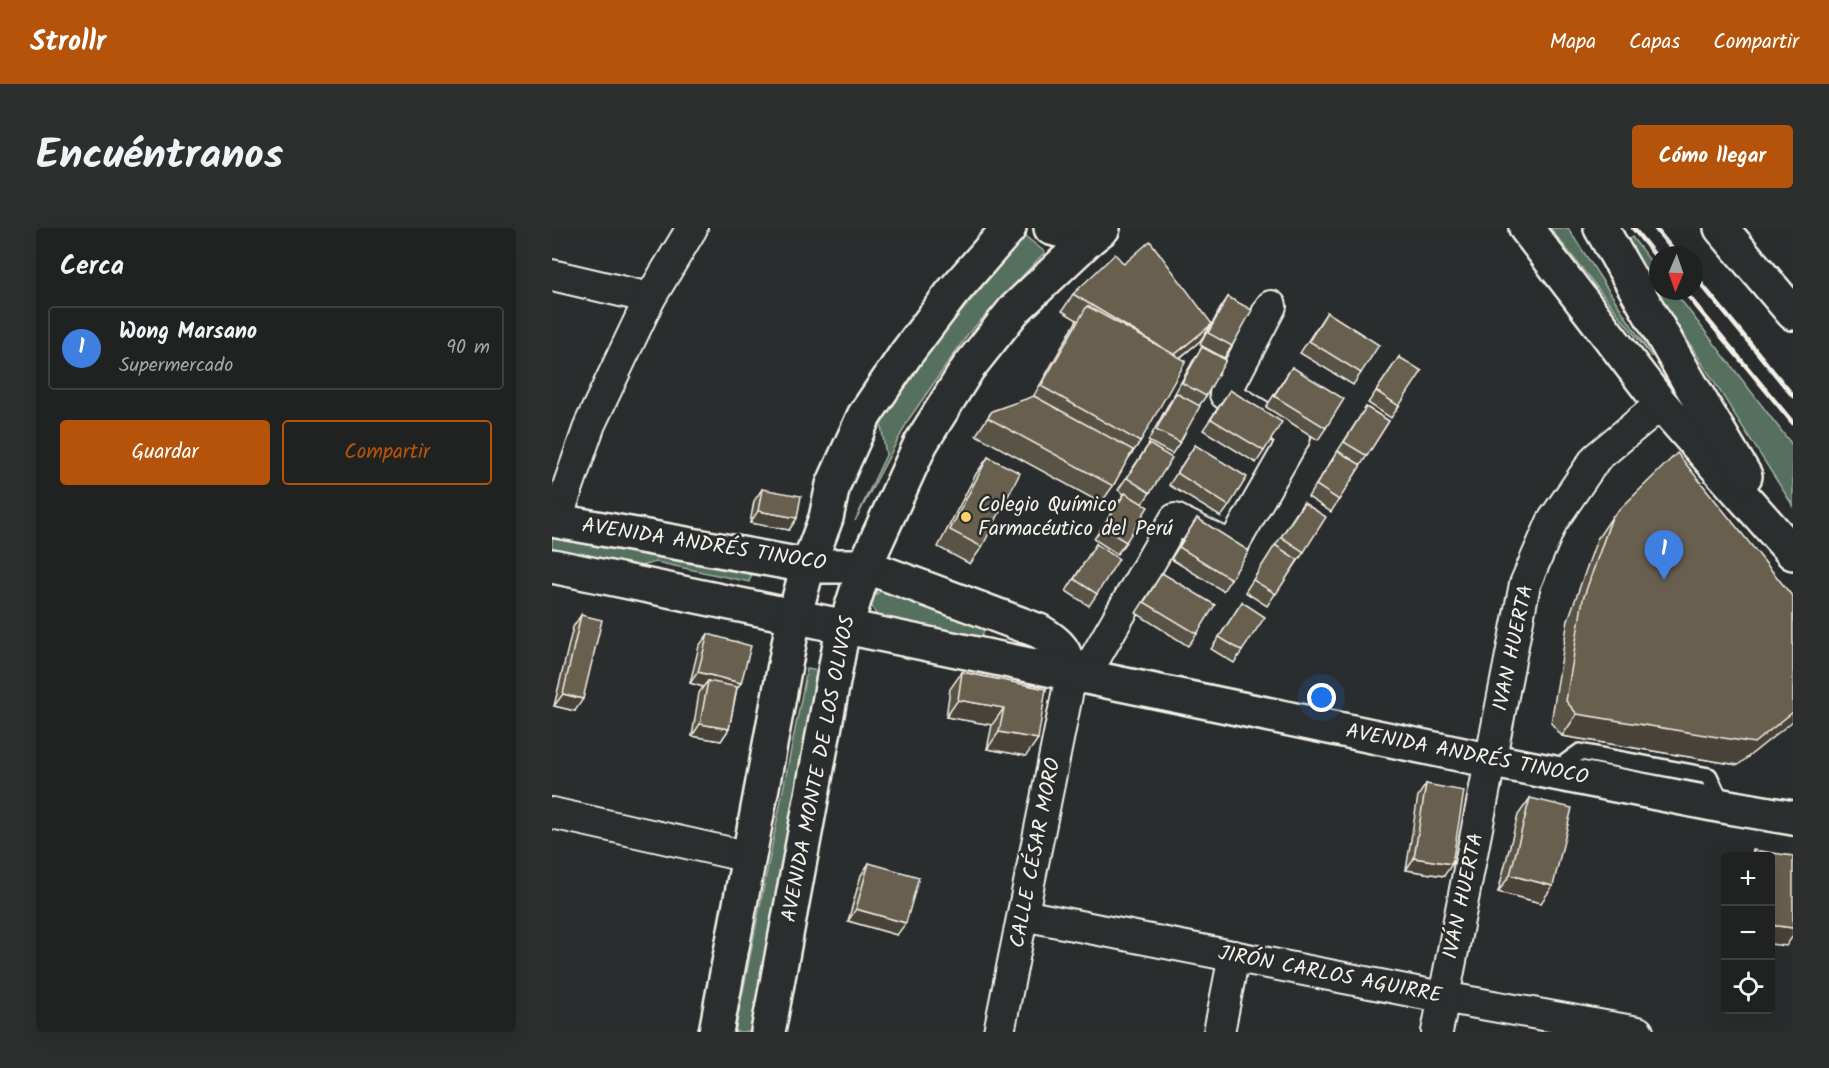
<!DOCTYPE html>
<html lang="es">
<meta charset="utf-8">
<style>
:root{--surface:#202222;--page:#2d2f2f;--text:#f1f3f6;--muted:#a2a4a5;--line:#3d3f40;--accent:#b45309}
body{margin:0;font-family:Kalam,sans-serif;background:var(--page);color:var(--text)}
.controls{position:absolute;right:18px;bottom:18px;display:grid;overflow:hidden;border-radius:6px;box-shadow:0 6px 24px #0002}
.controls button{width:54px;height:54px;display:grid;place-items:center;padding:0;border:0;border-bottom:2px solid var(--line);background:var(--surface);color:var(--text);font:30px sans-serif}
.compass{position:absolute;left:1097px;top:18px;width:54px;height:54px;border-radius:50%;background:var(--surface);box-shadow:0 6px 24px #0002;rotate:182deg}
.you{position:absolute;left:770px;top:470px;width:21px;height:21px;margin:-15px;border:4px solid #fff;border-radius:50%;background:#1a73e8;box-shadow:0 0 0 9px #1a73e833}
.badge{display:grid;place-items:center;width:39px;height:39px;border-radius:50%;background:var(--accent);color:#fff;font-size:20px;font-weight:700}
.pin{position:absolute;translate:-50% -50px;filter:drop-shadow(0 2px 3px #0008)}
.pin::after{content:'';position:absolute;top:32px;width:21px;height:18px;background:inherit;clip-path:polygon(0 0,100% 0,50% 100%)}
.list{margin:0;padding:0;list-style:none}
h2{display:flex;justify-content:space-between;align-items:center;height:78px;margin:0;padding:0 24px;font-size:26px}
h2 small{font-size:20px;font-weight:400;color:var(--muted)}
.list li{display:grid;grid-template-columns:39px 1fr auto;gap:18px;align-items:center;box-sizing:border-box;height:84px;margin:0 12px 12px;padding:0 12px;border:2px solid var(--line);border-radius:6px}
.list b{display:block;font-size:22px;white-space:nowrap}
.list p{margin:0;font-size:20px;white-space:nowrap;color:var(--muted)}
.list em{font-size:20px;font-style:normal;color:var(--muted)}
.actions{display:flex;gap:12px;padding:18px 24px}
.actions a{flex:1;padding:14px 0;border:2px solid var(--accent);border-radius:6px;text-align:center;font-size:21px;color:var(--accent)}
.actions .main{background:var(--accent);color:#fff}
.icon{flex:none;width:33px;height:33px;fill:none;stroke:currentColor;stroke-width:2;stroke-linecap:round;stroke-linejoin:round}
.map{position:relative;flex:none;width:1241px;height:804px;overflow:hidden;border-radius:6px}
header{display:flex;align-items:center;gap:36px;box-sizing:border-box;height:84px;padding:0 30px;background:var(--accent);color:#fff}
header strong{font-size:28px}
nav{display:flex;gap:33px;margin-inline-start:auto;font-size:21px}
.intro{display:flex;align-items:center;justify-content:space-between;box-sizing:border-box;height:144px;padding:0 36px}
h1{margin:0;font-size:42px}
.button{padding:15px 27px;border-radius:6px;background:var(--accent);color:#fff;font-size:21px;font-weight:700}
main{display:flex;gap:36px;padding:0 36px}
aside{flex:1;background:var(--surface);border-radius:6px;box-shadow:0 6px 24px #0002}
.map>svg:first-child{display:block}
.green{fill:#55705f;stroke:#a4b0a4;stroke-width:1.5}
.lines{fill:none;stroke-linecap:round;stroke-linejoin:round}
.lane-casing{stroke:#f4f1e8;stroke-width:20}
.street-casing{stroke:#f4f1e8;stroke-width:34}
.secondary-casing{stroke:#f4f1e8;stroke-width:38}
.primary-casing{stroke:#f4f1e8;stroke-width:38}
.lane{stroke:#2a2d2e;stroke-width:15}
.street{stroke:#2a2d2e;stroke-width:30}
.secondary{stroke:#2a2d2e;stroke-width:33}
.primary{stroke:#2a2d2e;stroke-width:33}
.rail{stroke:#f4f1e8;stroke-width:4.5}
.wall{fill:#595244;stroke:#f4f1e8;stroke-width:1.5}
.shaded-wall{fill:#484237;stroke:#f4f1e8;stroke-width:1.5}
.building{fill:#675f4f;stroke:#f4f1e8;stroke-width:1.5}
.poi-dot{fill:#ffd166;stroke:#2a2d2e;stroke-width:2}
.labels{text-anchor:middle;dominant-baseline:central;stroke-width:5;stroke-linejoin:round;paint-order:stroke}
.poi-label{font-size:21px;fill:#f4f1e8;stroke:#2a2d2e;text-anchor:start}
.street-label{font-size:21px;fill:#f4f1e8;stroke:#2a2d2e}
</style>
<header>
<strong>Strollr</strong>
<nav><a>Mapa</a><a>Capas</a><a>Compartir</a></nav>
</header>
<div class="intro"><h1>Encuéntranos</h1><a class="button">Cómo llegar</a></div>
<main>
<aside>
<h2>Cerca<small></small></h2>
<ul class="list">
<li><span class="badge" style="background:#3f7fe0">1</span><div><b>Wong Marsano</b><p>Supermercado</p></div><em>90 m</em></li>
</ul>
<div class="actions"><a class="main">Guardar</a><a>Compartir</a></div>
</aside>
<div class="map">
<svg width="1241" height="804" viewBox="0 0 1241 804">
<rect width="100%" height="100%" fill="#2a2d2e"/>
<filter id="ink" filterUnits="userSpaceOnUse"><feTurbulence type="fractalNoise" baseFrequency=".0167" numOctaves="2"/><feDisplacementMap in="SourceGraphic" scale="12" xChannelSelector="R" yChannelSelector="G"/><feConvolveMatrix kernelMatrix="1 2 1 2 8 2 1 2 1" color-interpolation-filters="sRGB"/></filter>
<g filter="url(#ink)">
<g class="green">
<path d="M 998,0 L 1016,0 L 1100,129 Z"/>
<path d="M 473,8 L 493,24 L 416,106 L 357,191 L 303,293 L 334,227 L 329,197 L 352,152 Z"/>
<path d="M 1080,9 L 1106,43 L 1106,63 L 1122,63 L 1241,218 L 1241,278 L 1073,14 Z"/>
<path d="M 0,298 L 202,340 L 197,354 L 104,334 L 73,342 L 0,326 Z"/>
<path d="M 331,361 L 434,398 L 429,409 L 415,411 L 326,391 L 317,372 Z"/>
<path d="M 255,441 L 272,444 L 202,804 L 183,804 Z"/>
</g>
<g class="lines">
<defs>
<path id="lane" d="M 1003,542 L 1028,524 L 1157,548 L 1171,578"/>
<g id="street">
<path d="M 0,47 L 98,70"/>
<path d="M 4,293 L 38,196 L 98,70 L 140,0"/>
<path d="M 532,449 L 623,291 L 680,319 L 743,209 L 673,166 L 719,78"/>
<path d="M 0,585 L 197,629"/>
<path d="M 471,687 L 874,766 L 1086,804"/>
<path d="M 447,804 L 519,447"/>
<path d="M 667,804 L 682,728"/>
<path d="M 885,804 L 973,356 L 1000,294 L 1044,230 L 1109,176"/>
</g>
<g id="secondary">
<path d="M 499,0 L 537,11"/>
<path d="M 0,292 L 256,338 L 313,338 L 487,403 C 509,416 513,422 519,447"/>
<path d="M 0,338 L 921,529 L 1171,578 L 1241,590"/>
<path d="M 164,804 L 242,389 L 256,338 L 274,290 L 281,257 L 312,188 L 354,126 L 400,65 L 457,0"/>
<path d="M 216,804 L 288,416 L 313,338 L 369,215 L 416,140 L 462,82 L 537,11 L 551,0"/>
</g>
<g id="primary">
<path d="M 974,0 L 1109,176 L 1241,325"/>
<path d="M 1049,0 L 1136,152 L 1193,248"/>
<path d="M 1169,0 L 1241,85"/>
</g>
</defs>
<use href="#lane" class="lane-casing"/>
<use href="#street" class="street-casing"/>
<use href="#secondary" class="secondary-casing"/>
<use href="#primary" class="primary-casing"/>
<use href="#lane" class="lane"/>
<use href="#street" class="street"/>
<use href="#secondary" class="secondary"/>
<use href="#primary" class="primary"/>
<g class="rail">
<path d="M 1081,0 L 1106,31"/>
<path d="M 1103,0 L 1125,27"/>
<path d="M 1142,47 L 1241,168"/>
<path d="M 1132,63 L 1241,195"/>
</g>
</g>
<g class="wall">
<path d="M 572,36 L 660,96 L 668,81 L 676,69 L 680,118 L 672,130 L 648,117 L 657,100 L 648,113 L 628,130 L 588,214 L 574,234 L 561,258 L 549,275 L 424,207 L 440,183 L 481,169 L 525,92 L 510,83 L 521,66 Z"/>
<path d="M 775,84 L 809,145 L 801,157 L 748,125 Z"/>
<path d="M 650,119 L 654,168 L 647,178 L 628,214 L 620,226 L 596,213 L 616,177 L 623,167 L 622,167 L 642,131 Z"/>
<path d="M 847,129 L 847,178 L 839,190 L 816,175 Z"/>
<path d="M 740,139 L 774,200 L 766,212 L 714,179 Z"/>
<path d="M 678,162 L 712,223 L 704,235 L 651,202 Z"/>
<path d="M 814,179 L 837,193 L 779,284 L 756,269 Z"/>
<path d="M 597,216 L 598,265 L 590,276 L 574,314 L 565,326 L 542,311 L 572,266 L 566,262 Z"/>
<path d="M 643,217 L 677,278 L 669,289 L 617,257 Z"/>
<path d="M 436,229 L 430,319 L 418,336 L 386,319 L 424,246 Z"/>
<path d="M 210,261 L 245,290 L 237,302 L 198,295 L 202,273 Z"/>
<path d="M 751,275 L 752,324 L 715,378 L 693,364 Z"/>
<path d="M 1060,289 L 1186,537 L 1010,508 L 999,495 L 1016,392 L 1045,311 Z"/>
<path d="M 645,290 L 679,351 L 671,363 L 619,331 Z"/>
<path d="M 544,316 L 545,366 L 537,378 L 514,363 Z"/>
<path d="M 610,345 L 645,406 L 636,418 L 584,385 Z"/>
<path d="M 690,374 L 690,423 L 682,435 L 659,421 Z"/>
<path d="M 29,387 L 23,483 L 2,478 L 21,399 Z"/>
<path d="M 156,406 L 185,460 L 177,501 L 169,513 L 140,508 L 147,465 L 151,459 L 138,455 L 147,418 Z"/>
<path d="M 410,444 L 494,461 L 474,528 L 435,521 L 440,497 L 394,489 L 398,461 Z"/>
<path d="M 874,556 L 892,648 L 854,642 L 866,568 Z"/>
<path d="M 978,570 L 989,675 L 946,664 L 966,587 Z"/>
<path d="M 317,635 L 345,707 L 296,693 L 309,647 Z"/>
</g>
<g class="shaded-wall">
<path d="M 660,96 L 648,113 L 610,144 L 622,127 Z"/>
<path d="M 206,283 L 245,290 L 237,302 L 198,295 Z"/>
<path d="M 146,444 L 189,455 L 180,467 L 156,453 L 151,459 L 138,455 Z"/>
<path d="M 11,466 L 31,471 L 23,483 L 2,478 Z"/>
<path d="M 406,472 L 452,480 L 440,497 L 394,489 Z"/>
<path d="M 1241,484 L 1241,493 L 1186,537 L 1010,508 L 1025,486 Z"/>
<path d="M 148,496 L 177,501 L 169,513 L 140,508 Z"/>
<path d="M 447,504 L 486,511 L 474,528 L 435,521 Z"/>
<path d="M 862,630 L 900,636 L 892,648 L 854,642 Z"/>
<path d="M 958,647 L 1001,658 L 989,675 L 946,664 Z"/>
<path d="M 304,681 L 354,695 L 345,707 L 296,693 Z"/>
<path d="M 1218,697 L 1241,700 L 1241,708 L 1234,718 L 1218,716 Z"/>
</g>
<g class="building">
<path d="M 598,13 L 660,96 L 622,127 L 521,66 L 563,26 L 572,36 Z"/>
<path d="M 676,69 L 700,82 L 680,118 L 656,105 Z"/>
<path d="M 535,78 L 634,133 L 588,214 L 489,158 Z"/>
<path d="M 775,84 L 827,117 L 809,145 L 757,113 Z"/>
<path d="M 650,119 L 674,132 L 654,168 L 630,155 Z"/>
<path d="M 847,129 L 870,143 L 847,178 L 824,163 Z"/>
<path d="M 740,139 L 792,171 L 774,200 L 722,168 Z"/>
<path d="M 678,162 L 730,194 L 712,223 L 659,191 Z"/>
<path d="M 624,165 L 648,178 L 628,214 L 604,202 Z"/>
<path d="M 482,168 L 581,222 L 561,258 L 436,190 L 440,183 Z"/>
<path d="M 814,179 L 837,193 L 815,228 L 792,214 Z"/>
<path d="M 597,216 L 620,230 L 598,265 L 575,250 Z"/>
<path d="M 643,217 L 695,249 L 677,278 L 625,245 Z"/>
<path d="M 786,223 L 809,237 L 787,272 L 764,257 Z"/>
<path d="M 1125,225 L 1241,369 L 1241,484 L 1202,515 L 1025,486 L 1014,473 L 1031,371 L 1060,289 Z"/>
<path d="M 436,229 L 468,245 L 430,319 L 398,302 Z"/>
<path d="M 210,261 L 249,268 L 245,290 L 206,283 Z"/>
<path d="M 573,265 L 596,279 L 574,314 L 551,300 Z"/>
<path d="M 752,275 L 774,289 L 752,324 L 729,309 Z"/>
<path d="M 645,290 L 697,323 L 679,351 L 627,319 Z"/>
<path d="M 544,316 L 567,331 L 545,366 L 522,351 Z"/>
<path d="M 723,317 L 746,332 L 724,366 L 701,352 Z"/>
<path d="M 610,345 L 663,377 L 645,406 L 592,374 Z"/>
<path d="M 690,374 L 713,389 L 690,423 L 667,409 Z"/>
<path d="M 29,387 L 50,392 L 31,471 L 11,466 Z"/>
<path d="M 156,406 L 199,418 L 189,455 L 146,444 Z"/>
<path d="M 410,444 L 494,461 L 486,511 L 447,504 L 452,480 L 406,472 Z"/>
<path d="M 156,453 L 185,459 L 177,501 L 148,496 Z"/>
<path d="M 874,556 L 912,563 L 900,636 L 862,630 Z"/>
<path d="M 978,570 L 1020,580 L 1001,658 L 958,647 Z"/>
<path d="M 1201,622 L 1241,628 L 1241,700 L 1218,697 L 1218,628 L 1200,628 Z"/>
<path d="M 317,635 L 367,649 L 354,695 L 304,681 Z"/>
</g>
</g>
<circle class="poi-dot" cx="414" cy="289" r="6"/>
<g class="labels">
<g class="poi-label">
<text x="426" y="277">Colegio Químico<tspan x="426" dy="24">Farmacéutico del Perú</tspan></text>
</g>
<g class="street-label">
<text transform="translate(152 317) rotate(9)">AVENIDA ANDRÉS TINOCO</text>
<text transform="translate(962 420) rotate(-78)">IVAN HUERTA</text>
<text transform="translate(915 527) rotate(11)">AVENIDA ANDRÉS TINOCO</text>
<text transform="translate(267 541) rotate(-79)">AVENIDA MONTE DE LOS OLIVOS</text>
<text transform="translate(484 625) rotate(-79)">CALLE CÉSAR MORO</text>
<text transform="translate(912 668) rotate(-78)">IVÁN HUERTA</text>
<text transform="translate(778 747) rotate(11)">JIRÓN CARLOS AGUIRRE</text>
</g>
</g>
</svg>
<div class="controls">
<button>+</button>
<button>−</button>
<button><svg class="icon" aria-label="locate" viewBox="0 0 24 24"><circle cx="12" cy="12" r="6"/><path d="M12 2v4M12 18v4M2 12h4M18 12h4"/></svg></button>
</div>
<svg class="compass" viewBox="-18 -18 36 36"><path d="M0-13l5 13h-10z" fill="#e53935"/><path d="M0 13l5-13h-10z" fill="#a2a4a5"/></svg>
<div class="you"></div>
<div class="pin badge" style="left:1112px;top:352px;background:#3f7fe0">1</div>
</div>
</main>
